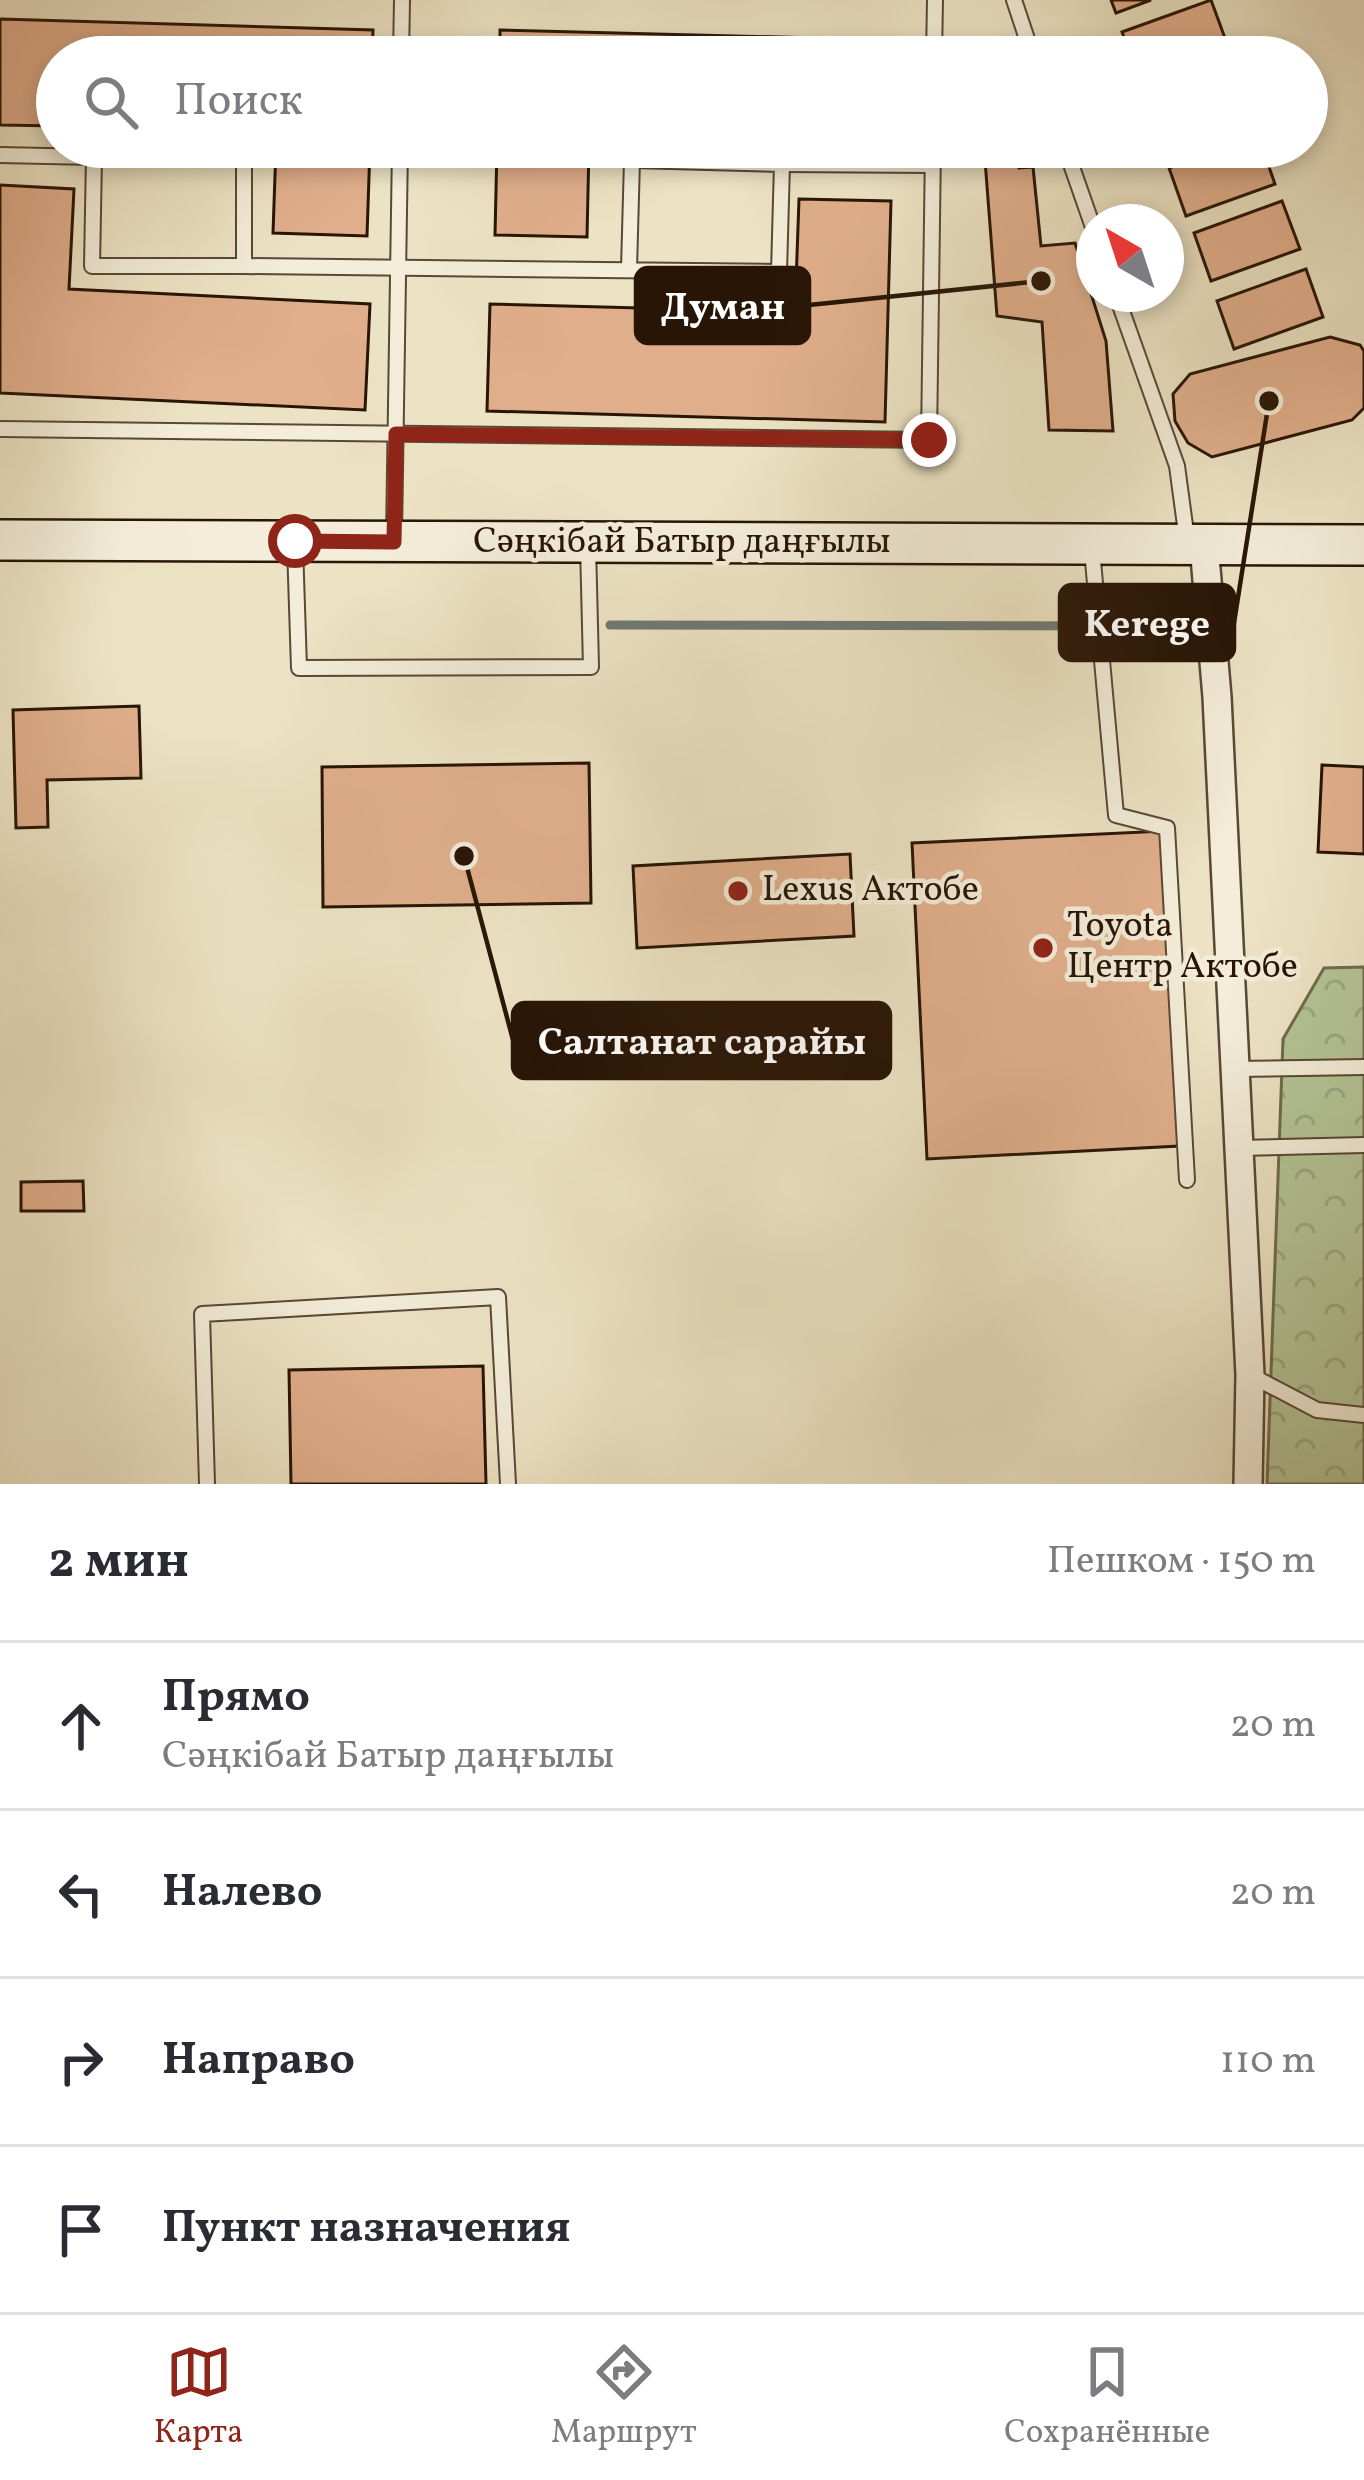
<!DOCTYPE html>
<html lang="ru">
<meta charset="utf-8">
<style>
:root{--surface:#fff;--page:#f7f7f7;--text:#2b2b33;--muted:#7c7c81;--line:#e1e1e2;--accent:#8f2418}
body{margin:0;font-family:Vollkorn,serif;background:var(--page);color:var(--text)}
.compass{position:absolute;left:1076px;top:204px;width:108px;height:108px;border-radius:50%;background:var(--surface);box-shadow:0 6px 18px #0003;rotate:321deg}
.stop{position:absolute;width:36px;height:36px;margin:-27px;border:9px solid #8f2418;border-radius:50%;background:#fff}
.stop.end{background:#8f2418;border-color:#fff;box-shadow:0 3px 12px #0008}
.list{margin:0;padding:0;list-style:none}
h2{display:flex;justify-content:space-between;align-items:center;height:156px;margin:0;padding:0 48px;font-size:51px}
h2 small{font-size:39px;font-weight:400;color:var(--muted)}
.list li{display:grid;grid-template-columns:78px 1fr auto;gap:36px;align-items:center;box-sizing:border-box;height:168px;padding:0 48px;border-top:3px solid var(--line)}
.list b{display:block;font-size:45px;white-space:nowrap}
.list p{margin:0;font-size:39px;white-space:nowrap;color:var(--muted)}
.list em{font-size:39px;font-style:normal;color:var(--muted)}
.icon{flex:none;width:66px;height:66px;fill:none;stroke:currentColor;stroke-width:2;stroke-linecap:round;stroke-linejoin:round}
.map{position:relative;flex:none;width:1364px;height:1484px;overflow:hidden}
.search{position:absolute;background:var(--surface);box-shadow:0 6px 18px #0003;left:36px;right:36px;top:36px;height:132px;display:flex;align-items:center;gap:30px;box-sizing:border-box;padding:0 42px;border-radius:66px;color:var(--muted);font-size:45px}
.sheet{height:828px;background:var(--surface)}
nav{display:flex;justify-content:space-around;align-items:center;box-sizing:border-box;height:168px;border-top:3px solid var(--line);background:var(--surface);font-size:33px;color:var(--muted)}
nav a{display:grid;justify-items:center;gap:6px}
nav .on{color:var(--accent)}
.map>svg:first-child{display:block}
.forest{fill:url(#forest-crowns);stroke:#6e6c4e;stroke-width:3}
.lines{fill:none;stroke-linecap:round;stroke-linejoin:round}
.stream{stroke:#6f7975;stroke-width:9}
.building{fill:#e0ae8b;stroke:#281506;stroke-width:3}
.lane-casing{stroke:#594836;stroke-width:18}
.street-casing{stroke:#594836;stroke-width:32}
.secondary-casing{stroke:#281506;stroke-width:44}
.lane{stroke:#f3edd9;stroke-width:14}
.street{stroke:#f3edd9;stroke-width:27}
.secondary{stroke:#f3edd9;stroke-width:39}
.route{stroke:#8f2418;stroke-width:15}
.poi-dot{fill:#8f2418;stroke:#f3edd9;stroke-width:4.5}
.labels{text-anchor:middle;dominant-baseline:central;stroke-width:9;stroke-linejoin:round;paint-order:stroke}
.street-label{font-size:36px;fill:#281506;stroke:#f3edd9}
.poi-label{font-size:36px;fill:#281506;stroke:#f3edd9;text-anchor:start}
.leader{fill:none;stroke:#281506;stroke-width:4.5}
.callout-dot{fill:#281506;stroke:#f3edd9;stroke-width:4.5}
.callout{fill:#281506;stroke:#281506;stroke-width:4.5}
.callout-label{font-size:39px;text-anchor:middle;font-weight:bold;fill:#fff}
</style>
<div class="map">
<svg width="1364" height="1484" viewBox="0 0 1364 1484">
<defs>
<pattern id="forest-crowns" width="20" height="18" patternUnits="userSpaceOnUse" patternTransform="scale(3)"><rect width="20" height="18" fill="#b4c496"/><path d="M2 6a3 3 0 1 1 6 0M12 15a3 3 0 1 1 6 0" fill="none" stroke="#9ba880"/></pattern>
</defs>
<rect width="100%" height="100%" fill="#ece3c4"/>
<filter id="stains"><feTurbulence type="fractalNoise" baseFrequency=".00167" numOctaves="4"/><feColorMatrix values="0 0 0 0 .2 0 0 0 0 .09 0 0 0 0 .02 0 0 0 .5 -.17"/></filter>
<radialGradient id="worn" r=".72"><stop offset=".6" stop-color="#630" stop-opacity="0"/><stop offset="1" stop-color="#630" stop-opacity=".3"/></radialGradient>
<path class="forest" d="M 1364,967 L 1364,1484 L 1267,1484 L 1283,1039 L 1324,968 Z"/>
<g class="lines">
<path class="stream" d="M 610,625 L 1186,626"/>
</g>
<g class="building">
<path d="M 1111,0 L 1151,0 L 1116,13 Z"/>
<path d="M 1211,0 L 1229,49 L 1205,57 L 1131,57 L 1122,32 Z"/>
<path d="M 0,19 L 373,30 L 372,57 L 57,57 L 57,126 L 0,125 Z"/>
<path d="M 500,30 L 896,40 L 895,57 L 500,57 Z"/>
<path d="M 276,147 L 370,147 L 367,236 L 273,233 Z"/>
<path d="M 497,147 L 589,147 L 587,237 L 495,235 Z"/>
<path d="M 984,147 L 1017,147 L 1019,168 L 1033,167 L 1041,246 L 1075,243 L 1106,341 L 1113,431 L 1049,430 L 1042,322 L 997,316 Z"/>
<path d="M 1226,147 L 1262,147 L 1275,184 L 1186,216 L 1169,168 Z"/>
<path d="M 0,185 L 74,189 L 69,289 L 370,304 L 365,410 L 0,393 Z"/>
<path d="M 799,199 L 891,201 L 885,422 L 487,411 L 490,304 L 795,312 Z"/>
<path d="M 1282,201 L 1300,249 L 1211,281 L 1194,233 Z"/>
<path d="M 1306,269 L 1323,317 L 1234,349 L 1217,301 Z"/>
<path d="M 1330,337 L 1360,345 L 1364,351 L 1364,408 L 1352,420 L 1212,457 L 1188,443 L 1175,421 L 1173,394 L 1190,374 Z"/>
<path d="M 139,706 L 141,778 L 47,780 L 48,827 L 16,828 L 13,710 Z"/>
<path d="M 589,763 L 591,903 L 323,907 L 322,767 Z"/>
<path d="M 1322,765 L 1364,767 L 1364,854 L 1318,852 Z"/>
<path d="M 1164,831 L 1179,1146 L 927,1159 L 912,843 Z"/>
<path d="M 850,854 L 854,936 L 637,948 L 633,866 Z"/>
<path d="M 83,1181 L 84,1211 L 21,1211 L 21,1182 Z"/>
<path d="M 483,1366 L 486,1484 L 291,1484 L 289,1370 Z"/>
</g>
<g class="lines">
<defs>
<g id="lane">
<path d="M 1014,0 L 1033,57"/>
<path d="M 401,57 L 402,0"/>
<path d="M 934,57 L 935,0"/>
<path d="M 1065,147 L 1094,230"/>
<path d="M 0,155 L 94,157"/>
<path d="M 94,157 L 244,158 L 244,266 L 92,266 Z"/>
<path d="M 782,164 L 933,165"/>
<path d="M 244,266 L 779,272 L 782,164 L 632,160 L 629,269"/>
<path d="M 1116,294 L 1177,466 L 1187,540"/>
<path d="M 0,429 L 929,440 L 933,147"/>
<path d="M 394,536 L 400,147"/>
<path d="M 295,546 L 299,668 L 591,667 L 588,545"/>
<path d="M 1092,550 L 1116,815 L 1167,828 L 1187,1180"/>
<path d="M 1236,1069 L 1364,1067"/>
<path d="M 1239,1148 L 1364,1145"/>
<path d="M 1250,1375 L 1317,1410 L 1364,1415"/>
<path d="M 207,1484 L 202,1314 L 498,1297 L 508,1484"/>
</g>
<path id="street" d="M 1204,545 L 1217,697 L 1250,1375 L 1248,1484"/>
<path id="secondary" d="M 0,540 L 1364,545"/>
</defs>
<use href="#lane" class="lane-casing"/>
<use href="#street" class="street-casing"/>
<use href="#secondary" class="secondary-casing"/>
<use href="#lane" class="lane"/>
<use href="#street" class="street"/>
<use href="#secondary" class="secondary"/>
</g>
<g class="lines">
<path class="route" d="M 295,541 L 394,542 L 396,434 L 929,440"/>
</g>
<g class="poi-dot">
<circle cx="738" cy="891" r="12"/>
<circle cx="1043" cy="948" r="12"/>
</g>
<g class="labels">
<g class="street-label">
<text x="682" y="543">Сәңкібай Батыр даңғылы</text>
</g>
<g class="poi-label">
<text x="762" y="891">Lexus Актобе</text>
<text x="1067" y="927">Toyota<tspan x="1067" dy="41">Центр Актобе</tspan></text>
</g>
</g>
<path class="leader" d="M1041 281L809 305M1269 401L1234 623M464 856L513 1040"/>
<g class="callout-dot">
<circle cx="1041" cy="281" r="12"/>
<circle cx="1269" cy="401" r="12"/>
<circle cx="464" cy="856" r="12"/>
</g>
<g class="callout">
<rect x="636" y="268" width="173" height="75" rx="12"/>
<rect x="1060" y="585" width="174" height="75" rx="12"/>
<rect x="513" y="1003" width="377" height="75" rx="12"/>
</g>
<g class="callout-label">
<text x="723" y="319">Думан</text>
<text x="1147" y="636">Kerege</text>
<text x="702" y="1054">Салтанат сарайы</text>
</g>
<rect width="100%" height="100%" filter="url(#stains)"/>
<rect width="100%" height="100%" fill="url(#worn)"/>
</svg>
<svg class="compass" viewBox="-18 -18 36 36"><path d="M0-13l5 13h-10z" fill="#e53935"/><path d="M0 13l5-13h-10z" fill="#7c7c81"/></svg>
<div class="stop" style="left:295px;top:541px"></div>
<div class="stop end" style="left:929px;top:440px"></div>
<div class="search"><svg class="icon" aria-label="search" viewBox="0 0 24 24"><circle cx="10" cy="10" r="6"/><path d="M15 15l6 6"/></svg>Поиск</div>
</div>
<section class="sheet">
<h2>2 мин<small>Пешком · 150 m</small></h2>
<ul class="list">
<li><svg class="icon" aria-label="ahead" viewBox="0 0 24 24"><path d="M12 20V5M6 11l6-6 6 6"/></svg><div><b>Прямо</b><p>Сәңкібай Батыр даңғылы</p></div><em>20 m</em></li>
<li><svg class="icon" aria-label="left" viewBox="0 0 24 24"><path d="M17 20v-9H6M10 6l-5 5 5 5"/></svg><div><b>Налево</b></div><em>20 m</em></li>
<li><svg class="icon" aria-label="right" viewBox="0 0 24 24"><path d="M7 20v-9h11M14 6l5 5-5 5"/></svg><div><b>Направо</b></div><em>110 m</em></li>
<li><svg class="icon" aria-label="arrive" viewBox="0 0 24 24"><path d="M6 21V4h12l-3 4 3 4H6"/></svg><div><b>Пункт назначения</b></div></li>
</ul>
</section>
<nav>
<a class="on"><svg class="icon" aria-label="map" viewBox="0 0 24 24"><path d="M3 6l6-2 6 2 6-2v14l-6 2-6-2-6 2zM9 4v14M15 6v14"/></svg>Карта</a>
<a><svg class="icon" aria-label="directions" viewBox="0 0 24 24"><path d="M12 3l9 9-9 9-9-9zM9 14v-3h6M13 9l2 2-2 2"/></svg>Маршрут</a>
<a><svg class="icon" aria-label="saved" viewBox="0 0 24 24"><path d="M7 4h10v16l-5-4-5 4z"/></svg>Сохранённые</a>
</nav>
